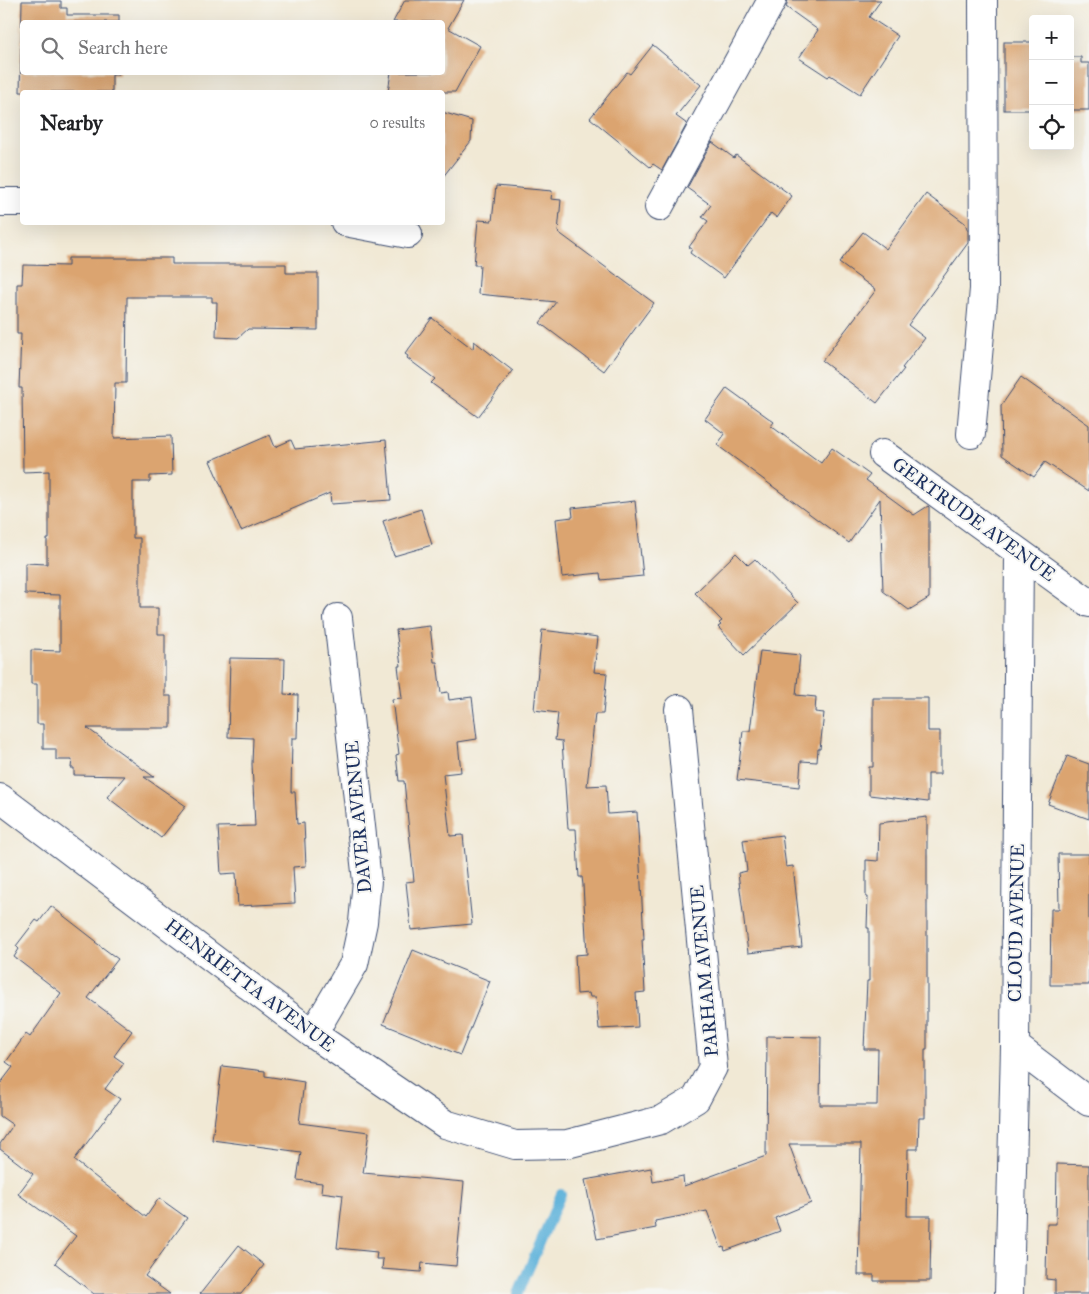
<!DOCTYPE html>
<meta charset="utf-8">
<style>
:root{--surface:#fff;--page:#f6f6f6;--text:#202124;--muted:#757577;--line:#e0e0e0}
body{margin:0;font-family:"IM FELL Great Primer",serif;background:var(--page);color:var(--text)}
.controls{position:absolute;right:15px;top:15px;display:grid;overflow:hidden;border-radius:5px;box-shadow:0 5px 20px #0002}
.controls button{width:45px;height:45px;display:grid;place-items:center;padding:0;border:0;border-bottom:1px solid var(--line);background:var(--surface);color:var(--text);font:25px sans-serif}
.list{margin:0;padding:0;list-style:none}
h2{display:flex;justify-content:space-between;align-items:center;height:65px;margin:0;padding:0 20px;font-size:21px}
h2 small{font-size:16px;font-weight:400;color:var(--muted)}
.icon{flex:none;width:28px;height:28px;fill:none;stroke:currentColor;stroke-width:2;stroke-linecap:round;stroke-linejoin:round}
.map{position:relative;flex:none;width:1089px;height:1294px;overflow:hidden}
.search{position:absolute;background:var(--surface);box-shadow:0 5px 20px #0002;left:20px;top:20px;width:425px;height:55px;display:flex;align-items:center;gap:12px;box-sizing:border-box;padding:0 18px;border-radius:5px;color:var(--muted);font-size:19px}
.panel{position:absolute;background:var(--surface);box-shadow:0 5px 20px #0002;left:20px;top:90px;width:425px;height:135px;border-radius:5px}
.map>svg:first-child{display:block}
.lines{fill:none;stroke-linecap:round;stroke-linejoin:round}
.stream{stroke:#5fb2da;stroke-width:10}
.building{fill:#dba470}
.minor-casing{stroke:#3b4b70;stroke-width:30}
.minor{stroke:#fff;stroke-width:28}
.labels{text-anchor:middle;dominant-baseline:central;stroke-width:4;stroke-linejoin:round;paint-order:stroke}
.street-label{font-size:19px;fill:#1b2f5e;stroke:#f6f6f2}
</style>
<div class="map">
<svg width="1089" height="1294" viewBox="0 0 1089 1294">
<rect width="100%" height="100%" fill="#f6f6f2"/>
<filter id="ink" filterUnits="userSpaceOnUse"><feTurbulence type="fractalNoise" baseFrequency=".02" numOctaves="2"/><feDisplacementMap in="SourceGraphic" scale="10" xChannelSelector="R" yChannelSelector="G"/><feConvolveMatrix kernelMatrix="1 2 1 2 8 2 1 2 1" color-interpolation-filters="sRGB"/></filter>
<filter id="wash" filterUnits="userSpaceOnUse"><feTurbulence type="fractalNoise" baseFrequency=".0096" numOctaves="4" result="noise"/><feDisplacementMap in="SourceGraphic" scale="20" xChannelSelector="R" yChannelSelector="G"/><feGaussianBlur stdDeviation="1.12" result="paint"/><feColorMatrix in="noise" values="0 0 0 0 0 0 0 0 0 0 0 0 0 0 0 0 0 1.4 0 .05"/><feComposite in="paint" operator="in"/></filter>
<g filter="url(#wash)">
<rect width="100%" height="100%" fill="#f1e9d5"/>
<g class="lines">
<path class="stream" d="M 518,1294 L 561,1194"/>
</g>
<g id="blocks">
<g class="building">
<path d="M 405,0 L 464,0 L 448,28 L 480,46 L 455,92 L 388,92 L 391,72 L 442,72 L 442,22 L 393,22 Z"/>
<path d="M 788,0 L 881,0 L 869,17 L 898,36 L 860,94 L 830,75 L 828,77 L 799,58 L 818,30 L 786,7 Z"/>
<path d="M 22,1 L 61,1 L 61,8 L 67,8 L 67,15 L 119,15 L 119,22 L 22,22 L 22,72 L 119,72 L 119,75 L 112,75 L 112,92 L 20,92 Z"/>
<rect x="1004" y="42" width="29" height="68"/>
<path d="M 653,45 L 701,85 L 676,116 L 687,124 L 662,170 L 653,164 L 650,167 L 590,118 L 627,72 L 630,74 Z"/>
<path d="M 1070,57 L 1081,57 L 1081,63 L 1089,63 L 1089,110 L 1070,110 Z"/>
<path d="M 442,112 L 472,121 L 471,141 L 442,178 Z"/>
<path d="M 712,142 L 734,158 L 736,155 L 792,196 L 777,218 L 771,213 L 724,278 L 690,253 L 692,249 L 689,247 L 708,221 L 702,217 L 711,205 L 687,188 Z"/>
<path d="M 496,186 L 552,191 L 551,199 L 561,200 L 558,232 L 654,303 L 604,371 L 540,323 L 556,302 L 478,294 L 480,265 L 474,265 L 478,220 L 492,221 Z"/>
<path d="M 926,194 L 965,223 L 968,231 L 968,243 L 908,325 L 925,338 L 902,368 L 904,369 L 877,403 L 822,361 L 876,290 L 839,263 L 863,232 L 886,249 Z"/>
<path d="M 68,258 L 172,258 L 172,264 L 286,264 L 286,273 L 318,273 L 318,330 L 248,329 L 238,338 L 216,337 L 217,302 L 212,302 L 212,297 L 127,297 L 126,383 L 115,383 L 114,438 L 171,436 L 172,475 L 150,476 L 150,482 L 133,482 L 133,538 L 140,538 L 140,608 L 158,608 L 158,634 L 165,634 L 165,696 L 171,696 L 171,728 L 87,728 L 154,777 L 144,777 L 186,806 L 161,838 L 107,797 L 125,776 L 74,775 L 74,768 L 71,768 L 72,760 L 56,760 L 56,749 L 43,749 L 43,724 L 37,724 L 37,684 L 31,684 L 31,650 L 60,651 L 60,595 L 25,594 L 25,563 L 47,564 L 47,539 L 49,539 L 49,471 L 23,472 L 22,388 L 19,388 L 21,334 L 17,334 L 17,284 L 22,284 L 23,265 L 68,266 Z"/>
<path d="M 432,318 L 473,349 L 474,341 L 513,371 L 478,417 L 431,383 L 435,379 L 407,358 L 408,356 L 405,354 Z"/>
<path d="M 1021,377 L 1089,425 L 1089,491 L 1045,462 L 1034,477 L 1002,455 L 1001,406 Z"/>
<path d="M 727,388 L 774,422 L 771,426 L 821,463 L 832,448 L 870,475 L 866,480 L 914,515 L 928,506 L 929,507 L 929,598 L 909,610 L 883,591 L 880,499 L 849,543 L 717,445 L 725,434 L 705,419 Z"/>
<path d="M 270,435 L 275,447 L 291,440 L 295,449 L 386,440 L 391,500 L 331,504 L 330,493 L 241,531 L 210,461 Z"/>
<path d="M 635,501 L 643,576 L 601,580 L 600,573 L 562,577 L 556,519 L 573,517 L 572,508 Z"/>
<path d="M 421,509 L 432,545 L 394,556 L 383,521 Z"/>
<path d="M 736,553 L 748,565 L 755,559 L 798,603 L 744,655 L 718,627 L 721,625 L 719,623 L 722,621 L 695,593 Z"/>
<path d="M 430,626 L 434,662 L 437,662 L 441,693 L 448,692 L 449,700 L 472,697 L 477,739 L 458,742 L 461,772 L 443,774 L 450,836 L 463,835 L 472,924 L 411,930 L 406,882 L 414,881 L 404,781 L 399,781 L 396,755 L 399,754 L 392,699 L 402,698 L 398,666 L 401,666 L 396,630 Z"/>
<path d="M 542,630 L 598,637 L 594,672 L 607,673 L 603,714 L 595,714 L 587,786 L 606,785 L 608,814 L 637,812 L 644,939 L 642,939 L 645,992 L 636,993 L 638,1027 L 599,1029 L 596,997 L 590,997 L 589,993 L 577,994 L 575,955 L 587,954 L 583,885 L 582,877 L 579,877 L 576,829 L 568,829 L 562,741 L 555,740 L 558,713 L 534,710 Z"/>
<path d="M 760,651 L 800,655 L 796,695 L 816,697 L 815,712 L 824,713 L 820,749 L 818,749 L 817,762 L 801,761 L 799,787 L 737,780 L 743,731 L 750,731 Z"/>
<path d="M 230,658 L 285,659 L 284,694 L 298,695 L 297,738 L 292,738 L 291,792 L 295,792 L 297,824 L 304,823 L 306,866 L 293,867 L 295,903 L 238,906 L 236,873 L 221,874 L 218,827 L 255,826 L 252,764 L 253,738 L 228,737 Z"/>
<path d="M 873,698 L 928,698 L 928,731 L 940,731 L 940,774 L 928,774 L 928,802 L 869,795 L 869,767 L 873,767 Z"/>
<path d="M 1067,756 L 1089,764 L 1089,819 L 1048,804 Z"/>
<path d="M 927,817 L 927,1049 L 925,1049 L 925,1118 L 919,1118 L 918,1149 L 908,1149 L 907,1216 L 931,1216 L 930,1281 L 874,1281 L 874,1275 L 858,1275 L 861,1144 L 789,1144 L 811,1203 L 775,1218 L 780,1231 L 725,1251 L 724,1247 L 721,1248 L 707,1211 L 655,1221 L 656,1228 L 597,1239 L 585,1180 L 651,1168 L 653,1182 L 683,1176 L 684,1186 L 766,1156 L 767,1036 L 821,1037 L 820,1105 L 877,1105 L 878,1049 L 864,1049 L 867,981 L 869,981 L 869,928 L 867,928 L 868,897 L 866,897 L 866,860 L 878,861 L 879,823 Z"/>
<path d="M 782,835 L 786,867 L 793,866 L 802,947 L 748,953 L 738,873 L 747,871 L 743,840 Z"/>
<path d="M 1058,854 L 1089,854 L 1089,985 L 1050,985 L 1051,909 L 1059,909 Z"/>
<path d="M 51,906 L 96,941 L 95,942 L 118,959 L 88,998 L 132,1031 L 114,1056 L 124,1063 L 105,1089 L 120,1099 L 74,1160 L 146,1217 L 159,1198 L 187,1218 L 145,1276 L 170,1294 L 94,1294 L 55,1263 L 76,1236 L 18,1194 L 33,1174 L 0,1149 L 0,1144 L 13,1125 L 0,1116 L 0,1084 L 13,1067 L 6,1062 L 26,1034 L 30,1037 L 61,993 L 14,957 L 19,949 L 16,946 L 36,920 L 39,922 Z"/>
<path d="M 413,950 L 490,981 L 460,1055 L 383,1024 Z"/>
<path d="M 222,1066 L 265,1071 L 265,1076 L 304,1082 L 299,1123 L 369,1132 L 363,1173 L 464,1182 L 456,1266 L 422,1263 L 421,1272 L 382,1269 L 383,1259 L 376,1259 L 377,1252 L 337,1248 L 343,1195 L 321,1192 L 322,1183 L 297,1180 L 301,1152 L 212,1140 Z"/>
<path d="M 1057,1164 L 1089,1165 L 1089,1294 L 1055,1294 L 1055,1280 L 1046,1279 L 1047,1224 L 1056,1224 Z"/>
<path d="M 239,1245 L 264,1265 L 241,1294 L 200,1294 Z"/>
</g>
</g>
</g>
<g filter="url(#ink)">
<use href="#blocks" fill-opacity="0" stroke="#3b4b70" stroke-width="1"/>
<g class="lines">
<defs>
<g id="minor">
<path d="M 0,202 L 22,202"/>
<path d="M 659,207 L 772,0"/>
<path d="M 345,222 L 408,234"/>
<path d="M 971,434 L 984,289 L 983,0"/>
<path d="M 883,454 L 1089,603"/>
<path d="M 0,798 L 313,1034 L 445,1124 L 515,1145 L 567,1144 L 661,1120 L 696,1099 L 713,1067 L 679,709"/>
<path d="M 313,1034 L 354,964 L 363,922 L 367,881 L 338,618"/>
<path d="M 1015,1046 L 1089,1102"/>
<path d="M 1009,1294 L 1015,1046 L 1019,553"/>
</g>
</defs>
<use href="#minor" class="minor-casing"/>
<use href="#minor" class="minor"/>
</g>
</g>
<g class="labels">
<g class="street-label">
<text transform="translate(974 519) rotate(36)">GERTRUDE AVENUE</text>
<text transform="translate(358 817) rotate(-95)">DAVER AVENUE</text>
<text transform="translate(1016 923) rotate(-89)">CLOUD AVENUE</text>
<text transform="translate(704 971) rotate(-95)">PARHAM AVENUE</text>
<text transform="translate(250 985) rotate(37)">HENRIETTA AVENUE</text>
</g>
</g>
</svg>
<div class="controls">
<button>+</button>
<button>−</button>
<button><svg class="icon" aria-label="locate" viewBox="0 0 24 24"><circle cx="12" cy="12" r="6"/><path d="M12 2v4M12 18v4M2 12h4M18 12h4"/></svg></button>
</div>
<div class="search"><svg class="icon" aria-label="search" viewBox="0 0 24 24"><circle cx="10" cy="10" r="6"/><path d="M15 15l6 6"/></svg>Search here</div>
<section class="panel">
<h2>Nearby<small>0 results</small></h2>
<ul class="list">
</ul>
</section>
</div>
